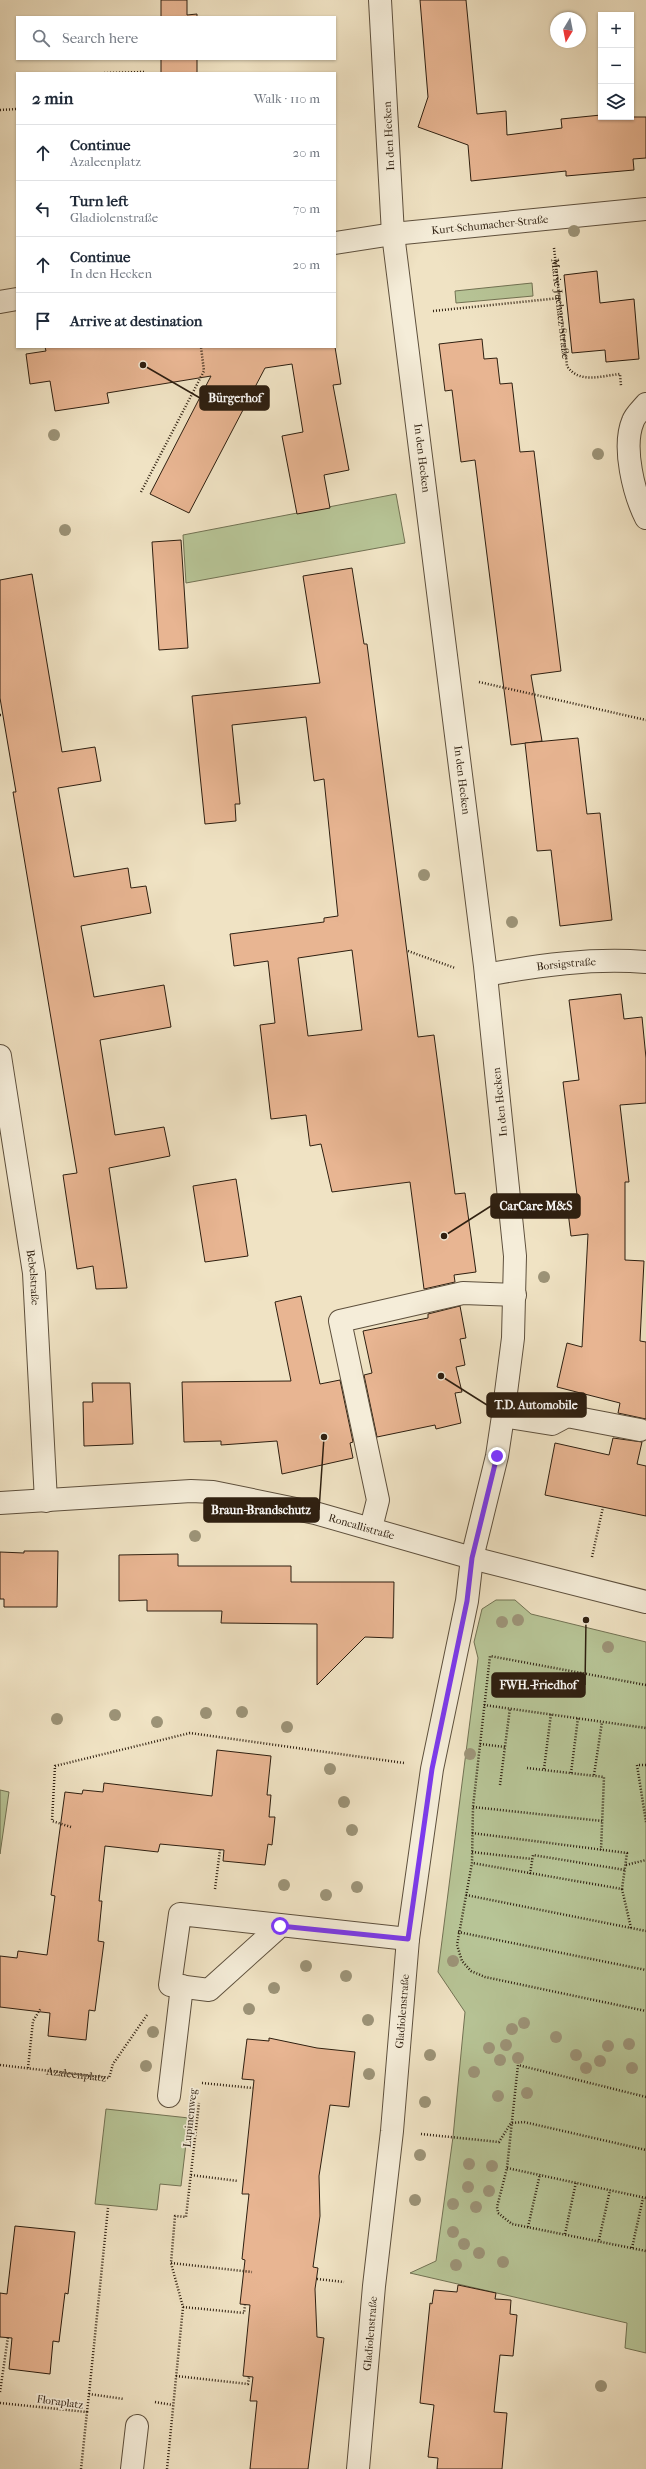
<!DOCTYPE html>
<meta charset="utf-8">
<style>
:root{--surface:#fff;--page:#f2f2f3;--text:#1f2937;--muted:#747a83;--line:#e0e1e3}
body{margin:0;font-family:"IM FELL French Canon",serif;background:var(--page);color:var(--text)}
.controls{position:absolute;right:12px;top:12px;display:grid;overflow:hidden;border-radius:0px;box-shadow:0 1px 3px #0004}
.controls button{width:36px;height:36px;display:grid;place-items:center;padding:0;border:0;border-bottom:1px solid var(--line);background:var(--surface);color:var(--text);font:20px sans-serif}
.compass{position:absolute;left:550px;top:12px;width:36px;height:36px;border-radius:50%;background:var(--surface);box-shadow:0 1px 3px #0004;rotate:190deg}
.stop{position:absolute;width:12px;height:12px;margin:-9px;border:3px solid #7c3aed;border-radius:50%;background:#fff}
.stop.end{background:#7c3aed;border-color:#fff;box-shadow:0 1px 4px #0008}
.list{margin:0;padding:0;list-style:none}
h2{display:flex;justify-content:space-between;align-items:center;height:52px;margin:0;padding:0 16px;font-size:17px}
h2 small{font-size:13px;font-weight:400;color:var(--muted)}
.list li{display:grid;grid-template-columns:26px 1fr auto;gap:12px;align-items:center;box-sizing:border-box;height:56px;padding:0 16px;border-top:1px solid var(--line)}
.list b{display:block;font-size:15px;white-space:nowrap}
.list p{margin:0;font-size:13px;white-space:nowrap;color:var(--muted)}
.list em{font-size:13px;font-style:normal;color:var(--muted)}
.icon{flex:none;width:22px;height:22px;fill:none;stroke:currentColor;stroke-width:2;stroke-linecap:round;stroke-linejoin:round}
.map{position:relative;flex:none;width:646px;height:2469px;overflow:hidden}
.search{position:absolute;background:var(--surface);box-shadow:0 1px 3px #0004;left:16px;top:16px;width:320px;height:44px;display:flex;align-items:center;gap:10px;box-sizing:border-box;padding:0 14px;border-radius:0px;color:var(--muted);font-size:15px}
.panel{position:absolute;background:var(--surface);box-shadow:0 1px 3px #0004;left:16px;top:72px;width:320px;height:276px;border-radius:0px}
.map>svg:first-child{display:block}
.green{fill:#b7c496;stroke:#727253}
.building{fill:#e8b592;stroke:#2e1f10;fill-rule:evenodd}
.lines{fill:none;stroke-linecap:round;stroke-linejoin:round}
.minor-casing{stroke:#5e503d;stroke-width:24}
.path{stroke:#2e1f10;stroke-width:2.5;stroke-dasharray:1 2;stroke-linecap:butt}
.minor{stroke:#f5edd9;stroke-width:22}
.tree{fill:#9c9377}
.route{stroke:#7c3aed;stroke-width:5}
.labels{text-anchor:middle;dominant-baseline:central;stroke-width:3.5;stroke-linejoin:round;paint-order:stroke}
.street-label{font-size:11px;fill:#2e1f10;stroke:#f5edd9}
.leader{fill:none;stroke:#2e1f10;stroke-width:1.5}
.callout-dot{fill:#2e1f10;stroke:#f5edd9;stroke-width:1.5}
.callout{fill:#2e1f10;stroke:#2e1f10;stroke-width:1.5}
.callout-label{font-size:12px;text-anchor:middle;font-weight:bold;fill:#fff}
</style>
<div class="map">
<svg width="646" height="2469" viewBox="0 0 646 2469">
<rect width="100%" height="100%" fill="#f0e3c4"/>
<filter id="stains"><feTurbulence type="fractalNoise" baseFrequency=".005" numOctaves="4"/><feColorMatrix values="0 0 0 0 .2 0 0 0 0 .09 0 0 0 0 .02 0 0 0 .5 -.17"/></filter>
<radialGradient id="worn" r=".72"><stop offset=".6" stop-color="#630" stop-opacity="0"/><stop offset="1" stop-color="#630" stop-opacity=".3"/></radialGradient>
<g class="green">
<path d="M 532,283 L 533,296 L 456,303 L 455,291 Z"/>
<path d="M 396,494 L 405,543 L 186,583 L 183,535 Z"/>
<path d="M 496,1600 L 515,1600 L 531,1614 L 646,1642 L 646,2353 L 625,2348 L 627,2323 L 410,2273 L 436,2261 L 453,2137 L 465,2012 L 438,1972 L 478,1658 L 474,1642 L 482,1609 Z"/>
<path d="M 0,1790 L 9,1792 L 0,1854 Z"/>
<path d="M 106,2109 L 189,2118 L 181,2186 L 160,2184 L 157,2210 L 95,2204 Z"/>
</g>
<g class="building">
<path d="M 161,0 L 187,0 L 187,15 L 197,14 L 197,17 L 161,17 Z"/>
<path d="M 420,0 L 466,0 L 477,114 L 506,111 L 507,135 L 562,128 L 561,119 L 601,115 L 601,117 L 646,117 L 646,158 L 633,159 L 634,170 L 566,176 L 566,171 L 471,181 L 468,145 L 418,127 L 428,97 Z"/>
<rect x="161" y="59" width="36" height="14"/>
<path d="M 597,271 L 600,303 L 634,299 L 639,359 L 606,362 L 605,350 L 572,353 L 564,275 Z"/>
<path d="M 482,339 L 484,359 L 497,358 L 500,384 L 512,383 L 520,452 L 534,451 L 561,671 L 531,675 L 542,741 L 511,745 L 475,460 L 461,462 L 452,390 L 445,391 L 439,344 Z"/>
<path d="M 45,347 L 335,347 L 341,384 L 333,385 L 349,470 L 324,475 L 330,508 L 297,514 L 282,436 L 303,432 L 292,364 L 265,368 L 189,513 L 150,494 L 211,376 L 107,393 L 109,403 L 55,411 L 50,381 L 30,384 L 26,354 L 46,351 Z"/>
<path d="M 181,540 L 188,648 L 159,650 L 152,542 Z"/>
<path d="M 352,568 L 364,644 L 367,644 L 418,1037 L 434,1035 L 455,1194 L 465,1193 L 476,1272 L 454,1275 L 455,1282 L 424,1289 L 410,1182 L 332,1192 L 321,1144 L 310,1146 L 306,1115 L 271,1119 L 260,1025 L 275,1023 L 268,961 L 234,966 L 230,934 L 324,922 L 324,918 L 338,916 L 324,779 L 314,781 L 306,717 L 232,725 L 240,804 L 235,804 L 236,821 L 205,824 L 192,696 L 320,683 L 303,576 ZM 352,950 L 362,1030 L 308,1036 L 298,958 Z"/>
<path d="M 32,574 L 62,752 L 95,747 L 101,781 L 58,788 L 74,877 L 128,868 L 131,888 L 146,886 L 151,913 L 81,926 L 94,997 L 164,985 L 171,1027 L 100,1040 L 115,1135 L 164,1127 L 170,1156 L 109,1168 L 127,1288 L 96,1289 L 93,1266 L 77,1269 L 63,1175 L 77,1173 L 13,792 L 16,792 L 0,698 L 0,580 Z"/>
<path d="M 578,738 L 587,814 L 600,813 L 612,920 L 560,926 L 551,850 L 537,851 L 525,743 Z"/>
<path d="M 621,994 L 624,1019 L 642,1017 L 646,1058 L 646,1103 L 620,1105 L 629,1182 L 625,1182 L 625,1260 L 644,1261 L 640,1341 L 646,1342 L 646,1419 L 618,1413 L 620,1403 L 557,1387 L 567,1343 L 582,1347 L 588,1234 L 571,1236 L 567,1204 L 578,1203 L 563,1082 L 579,1080 L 569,1000 Z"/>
<path d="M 236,1179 L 248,1256 L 205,1262 L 193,1186 Z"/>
<path d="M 301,1296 L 320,1384 L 340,1380 L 353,1442 L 350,1443 L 353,1458 L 282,1474 L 277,1441 L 221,1445 L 221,1441 L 184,1442 L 182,1382 L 291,1381 L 275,1302 Z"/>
<path d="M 460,1306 L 466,1338 L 460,1339 L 465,1365 L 456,1367 L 462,1392 L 455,1393 L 461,1423 L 436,1429 L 435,1425 L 377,1437 L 364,1375 L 372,1373 L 363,1331 L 428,1318 L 428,1314 Z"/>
<path d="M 92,1383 L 130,1383 L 133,1444 L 84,1446 L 83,1402 L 93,1402 Z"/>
<path d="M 613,1438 L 642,1442 L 637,1464 L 646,1466 L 646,1516 L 545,1495 L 555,1443 L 609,1455 Z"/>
<path d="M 24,1551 L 58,1551 L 57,1607 L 4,1607 L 4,1599 L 0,1599 L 0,1552 L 24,1553 Z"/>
<path d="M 178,1554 L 178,1566 L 291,1566 L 291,1582 L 394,1582 L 393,1638 L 365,1637 L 317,1685 L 317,1624 L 221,1623 L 222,1611 L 147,1611 L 147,1600 L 119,1601 L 119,1555 Z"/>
<path d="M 217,1750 L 271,1756 L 267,1795 L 271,1795 L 269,1817 L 275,1817 L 272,1845 L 268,1844 L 265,1865 L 223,1861 L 224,1850 L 160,1844 L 158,1852 L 105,1846 L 99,1901 L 102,1901 L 98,1941 L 104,1942 L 95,2011 L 89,2010 L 86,2040 L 48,2036 L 50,2013 L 0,2007 L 0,1956 L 17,1958 L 18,1951 L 47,1955 L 55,1896 L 51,1895 L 65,1792 L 82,1794 L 83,1790 L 103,1792 L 104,1783 L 212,1796 Z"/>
<path d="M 269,2038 L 317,2048 L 355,2052 L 349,2107 L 330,2105 L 319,2176 L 320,2216 L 313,2267 L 318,2268 L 315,2289 L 317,2337 L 324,2338 L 308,2469 L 250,2469 L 257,2401 L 250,2401 L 253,2377 L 243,2376 L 250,2305 L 240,2304 L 245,2260 L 242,2259 L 249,2194 L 242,2194 L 254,2080 L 242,2079 L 247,2039 L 269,2041 Z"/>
<path d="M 15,2226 L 75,2232 L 68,2294 L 65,2293 L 59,2342 L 53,2341 L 50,2374 L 9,2369 L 12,2338 L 0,2337 L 0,2293 L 7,2294 Z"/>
<path d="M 458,2285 L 496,2293 L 495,2299 L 511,2300 L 510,2314 L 517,2315 L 513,2356 L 500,2355 L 494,2412 L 507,2413 L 502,2469 L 437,2469 L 438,2458 L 428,2457 L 434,2405 L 420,2403 L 430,2303 L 432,2304 L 434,2290 L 457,2292 Z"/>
</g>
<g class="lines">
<defs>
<g id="minor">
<path id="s3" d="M 335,243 L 393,234 L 646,209"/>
<path d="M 0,302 L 17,299"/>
<path d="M 646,404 C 642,409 635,415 633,421 C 622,447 634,494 646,518"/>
<path id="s4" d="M 486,975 C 539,965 592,958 646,962"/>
<path id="s5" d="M 0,1056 L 34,1273 L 46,1501"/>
<path d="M 503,1416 L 552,1424 L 567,1416 L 640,1430"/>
<path id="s6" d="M 0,1503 L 191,1491 L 213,1492 L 315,1513 L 472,1558 L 646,1602"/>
<path d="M 371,1528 L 378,1500 L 340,1321 L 463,1293 L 515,1295"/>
<path d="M 280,1926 L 209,1990 L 170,1985 L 180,1914 L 408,1939"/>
<path d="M 169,2096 L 182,1986"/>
<path d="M 132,2469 L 137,2426"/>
<path id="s7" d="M 358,2469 L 374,2286 L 392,2131 L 408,1939 L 432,1769 L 467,1601 L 472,1558 L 497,1456 L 503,1416 L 513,1338 L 515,1256 L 485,966 L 393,234 L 380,0"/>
</g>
</defs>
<use href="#minor" class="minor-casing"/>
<g class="path">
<path d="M 104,73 L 145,72"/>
<path d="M 0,110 L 17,109"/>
<path id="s1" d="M 554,248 L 567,366 C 579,384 601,376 620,374 L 621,386"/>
<path d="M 433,311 L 560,298"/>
<path d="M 141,492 L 204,371 L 201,347"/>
<path d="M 479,682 L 646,720"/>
<path d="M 0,715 L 3,715"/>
<path d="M 408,951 L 455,968"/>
<path d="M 592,1557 L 603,1507"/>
<path d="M 646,1685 L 490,1656 L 473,1807 L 472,1863 L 457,1945 L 462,1961 L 471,1971 L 485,1977 L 646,2011"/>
<path d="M 484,1705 L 646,1728"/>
<path d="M 480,1744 L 505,1747"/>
<path d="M 646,1765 L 637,1765 L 646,1822"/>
<path d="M 527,1768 L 604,1777 L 601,1850"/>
<path d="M 544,1769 L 551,1714"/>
<path d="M 571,1773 L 578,1718"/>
<path d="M 594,1775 L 602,1722"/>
<path d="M 500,1785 L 510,1708"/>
<path d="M 473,1807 L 602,1821"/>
<path d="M 71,1827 L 52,1821 L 55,1766 L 190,1733 L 404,1763"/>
<path d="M 472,1833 L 627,1853 L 622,1889 L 472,1863"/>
<path d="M 472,1852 L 532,1859"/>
<path d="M 626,1865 L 646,1860"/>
<path d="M 530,1874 L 533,1855 L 625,1870"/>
<path d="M 215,1889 L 220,1850"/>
<path d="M 622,1889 L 631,1928"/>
<path d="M 466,1895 L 646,1931"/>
<path d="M 458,1932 L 646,1970"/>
<path id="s2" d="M 0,2065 L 109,2078 L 113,2064 L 147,2015"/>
<path d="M 28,2068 L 33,2021 L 41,2008"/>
<path d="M 202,2083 L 253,2088"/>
<path d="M 646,2097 L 518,2065 L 507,2168 L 497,2207 L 498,2213 L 512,2224 L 646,2251"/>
<path d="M 421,2134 L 499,2142 L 511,2123 L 524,2122 L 646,2150"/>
<path d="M 507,2168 L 646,2198"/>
<path d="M 191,2175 L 238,2181"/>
<path d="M 528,2227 L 540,2174"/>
<path d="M 565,2234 L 576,2182"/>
<path d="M 599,2240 L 610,2190"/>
<path d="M 632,2248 L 643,2198"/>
<path d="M 171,2263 L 252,2272"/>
<path d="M 317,2279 L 344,2282"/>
<path d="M 183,2307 L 244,2313 L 245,2305"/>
<path d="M 176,2376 L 248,2384 L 249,2377"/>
<path d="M 0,2392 L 8,2337"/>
<path d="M 89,2394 L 108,2208"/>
<path d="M 155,2402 L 173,2405"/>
<path d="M 0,2403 L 87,2412 L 81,2469"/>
<path d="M 87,2412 L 89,2394 L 124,2399"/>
<path d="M 167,2469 L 183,2307 L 171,2263 L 175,2216 L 186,2217 L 199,2103"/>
</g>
<use href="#minor" class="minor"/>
</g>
<g class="tree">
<circle cx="574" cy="231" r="6"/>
<circle cx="54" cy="435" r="6"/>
<circle cx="598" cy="454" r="6"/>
<circle cx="65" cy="530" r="6"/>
<circle cx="424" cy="875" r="6"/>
<circle cx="512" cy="922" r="6"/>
<circle cx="544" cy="1277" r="6"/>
<circle cx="195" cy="1536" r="6"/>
<circle cx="518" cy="1620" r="6"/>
<circle cx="502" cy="1622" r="6"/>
<circle cx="608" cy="1647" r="6"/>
<circle cx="242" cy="1712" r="6"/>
<circle cx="206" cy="1713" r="6"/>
<circle cx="115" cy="1715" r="6"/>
<circle cx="57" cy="1719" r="6"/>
<circle cx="157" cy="1722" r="6"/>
<circle cx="287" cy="1727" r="6"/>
<circle cx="470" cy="1754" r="6"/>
<circle cx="330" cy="1769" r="6"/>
<circle cx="344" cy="1802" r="6"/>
<circle cx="352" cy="1830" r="6"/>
<circle cx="284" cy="1885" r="6"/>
<circle cx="357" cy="1887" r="6"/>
<circle cx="326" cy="1895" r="6"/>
<circle cx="453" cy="1961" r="6"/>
<circle cx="306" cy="1966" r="6"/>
<circle cx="346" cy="1976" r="6"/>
<circle cx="274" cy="1988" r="6"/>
<circle cx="249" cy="2009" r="6"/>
<circle cx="368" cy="2020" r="6"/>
<circle cx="524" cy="2023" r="6"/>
<circle cx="512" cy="2029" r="6"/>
<circle cx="153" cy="2032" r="6"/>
<circle cx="556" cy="2037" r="6"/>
<circle cx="629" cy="2044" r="6"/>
<circle cx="506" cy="2045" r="6"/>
<circle cx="608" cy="2046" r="6"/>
<circle cx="489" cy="2048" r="6"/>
<circle cx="430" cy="2055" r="6"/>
<circle cx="576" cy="2055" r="6"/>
<circle cx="518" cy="2058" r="6"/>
<circle cx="500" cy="2060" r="6"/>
<circle cx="600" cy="2061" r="6"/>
<circle cx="146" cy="2066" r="6"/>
<circle cx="586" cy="2068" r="6"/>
<circle cx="632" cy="2068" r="6"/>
<circle cx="474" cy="2072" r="6"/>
<circle cx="369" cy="2074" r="6"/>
<circle cx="527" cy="2093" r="6"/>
<circle cx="498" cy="2096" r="6"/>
<circle cx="425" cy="2102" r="6"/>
<circle cx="420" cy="2155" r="6"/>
<circle cx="469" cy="2164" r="6"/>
<circle cx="492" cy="2166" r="6"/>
<circle cx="468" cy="2187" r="6"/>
<circle cx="489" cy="2191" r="6"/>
<circle cx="415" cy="2200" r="6"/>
<circle cx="453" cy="2204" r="6"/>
<circle cx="476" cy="2207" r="6"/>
<circle cx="453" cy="2232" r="6"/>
<circle cx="464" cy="2244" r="6"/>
<circle cx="479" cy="2253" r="6"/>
<circle cx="503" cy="2262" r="6"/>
<circle cx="456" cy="2265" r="6"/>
<circle cx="601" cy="2386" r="6"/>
</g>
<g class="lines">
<path class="route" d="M 280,1926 L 408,1939 L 432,1769 L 467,1601 L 472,1558 L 497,1456"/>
</g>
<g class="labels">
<g class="street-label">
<text transform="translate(389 136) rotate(-93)">In den Hecken</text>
<text stroke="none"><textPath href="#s3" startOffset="156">Kurt-Schumacher-Straße</textPath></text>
<text stroke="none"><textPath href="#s1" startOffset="61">Marie-Juchacz-Straße</textPath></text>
<text transform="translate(422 458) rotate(83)">In den Hecken</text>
<text transform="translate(462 780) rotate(83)">In den Hecken</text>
<text stroke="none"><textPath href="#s4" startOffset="81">Borsigstraße</textPath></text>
<text transform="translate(500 1102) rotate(-96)">In den Hecken</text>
<text stroke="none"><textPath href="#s5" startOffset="224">Bebelstraße</textPath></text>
<text stroke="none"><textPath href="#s6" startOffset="366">Roncallistraße</textPath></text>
<text stroke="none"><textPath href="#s7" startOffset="460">Gladiolenstraße</textPath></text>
<text stroke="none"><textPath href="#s2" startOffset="77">Azaleenplatz</textPath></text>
<text transform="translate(190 2118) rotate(-84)">Lupinenweg</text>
<text stroke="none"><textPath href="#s7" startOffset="136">Gladiolenstraße</textPath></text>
<text transform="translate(60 2402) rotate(8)">Floraplatz</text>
</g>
</g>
<path class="leader" d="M143 365L200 398M444 1236L491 1206M441 1376L487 1405M324 1437L319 1510M586 1620L585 1685"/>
<g class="callout-dot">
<circle cx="143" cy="365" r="4"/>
<circle cx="444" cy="1236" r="4"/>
<circle cx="441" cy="1376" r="4"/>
<circle cx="324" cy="1437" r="4"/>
<circle cx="586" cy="1620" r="4"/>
</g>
<g class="callout">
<rect x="200" y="386" width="69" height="24" rx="4"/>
<rect x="491" y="1194" width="89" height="24" rx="4"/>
<rect x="487" y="1393" width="99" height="24" rx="4"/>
<rect x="204" y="1498" width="115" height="24" rx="4"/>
<rect x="492" y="1673" width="93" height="24" rx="4"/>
</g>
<g class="callout-label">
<text x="235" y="402">Bürgerhof</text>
<text x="536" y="1210">CarCare M&amp;S</text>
<text x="536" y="1409">T.D. Automobile</text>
<text x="261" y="1514">Braun-Brandschutz</text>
<text x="538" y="1689">FWH.-Friedhof</text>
</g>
<rect width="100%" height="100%" filter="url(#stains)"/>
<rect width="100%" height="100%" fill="url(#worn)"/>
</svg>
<div class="controls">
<button>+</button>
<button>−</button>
<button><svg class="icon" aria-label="layers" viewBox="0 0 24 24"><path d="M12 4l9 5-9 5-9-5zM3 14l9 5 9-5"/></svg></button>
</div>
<svg class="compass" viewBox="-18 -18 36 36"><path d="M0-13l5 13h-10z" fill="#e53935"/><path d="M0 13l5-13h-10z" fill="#747a83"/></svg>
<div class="stop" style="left:280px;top:1926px"></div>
<div class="stop end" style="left:497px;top:1456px"></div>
<div class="search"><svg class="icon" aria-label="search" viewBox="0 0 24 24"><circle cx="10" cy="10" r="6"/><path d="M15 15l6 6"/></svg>Search here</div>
<section class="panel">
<h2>2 min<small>Walk · 110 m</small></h2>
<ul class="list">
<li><svg class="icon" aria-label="ahead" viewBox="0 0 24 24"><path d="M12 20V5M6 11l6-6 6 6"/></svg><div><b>Continue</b><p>Azaleenplatz</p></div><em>20 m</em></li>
<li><svg class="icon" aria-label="left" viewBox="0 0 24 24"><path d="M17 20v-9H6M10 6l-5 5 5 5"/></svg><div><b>Turn left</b><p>Gladiolenstraße</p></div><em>70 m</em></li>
<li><svg class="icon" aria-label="ahead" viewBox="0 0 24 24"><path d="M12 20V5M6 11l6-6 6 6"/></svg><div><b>Continue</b><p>In den Hecken</p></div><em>20 m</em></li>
<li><svg class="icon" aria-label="arrive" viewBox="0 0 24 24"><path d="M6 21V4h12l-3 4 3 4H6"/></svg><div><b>Arrive at destination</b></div></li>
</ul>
</section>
</div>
